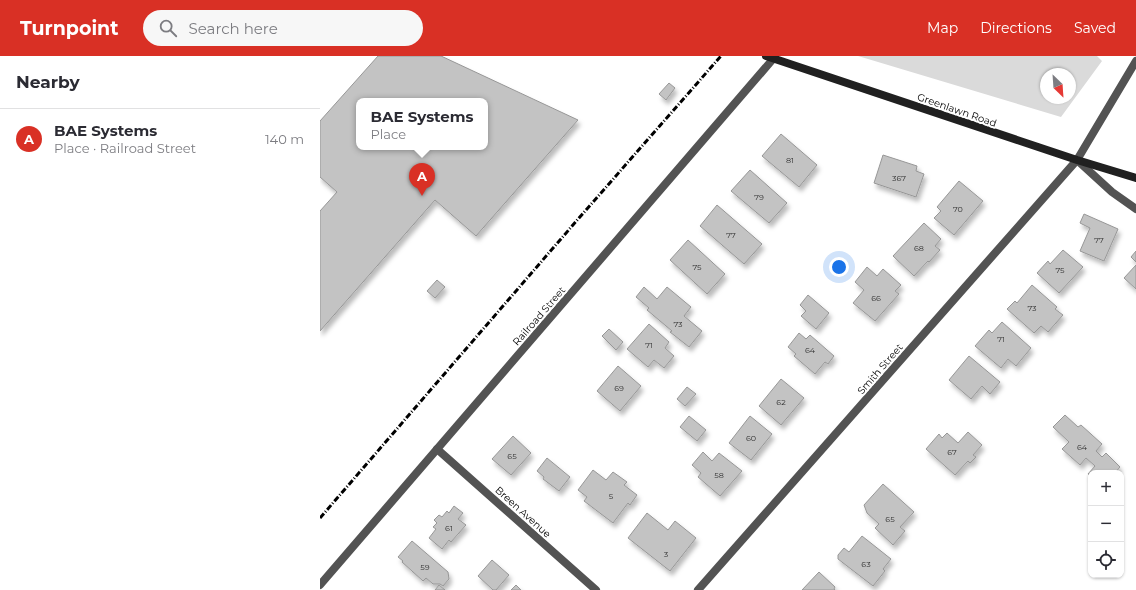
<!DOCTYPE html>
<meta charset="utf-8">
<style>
:root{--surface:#fff;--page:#f7f7f7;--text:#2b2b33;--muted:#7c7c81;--line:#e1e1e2;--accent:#d93025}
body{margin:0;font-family:Montserrat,sans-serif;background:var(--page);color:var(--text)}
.controls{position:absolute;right:12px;bottom:12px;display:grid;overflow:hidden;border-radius:8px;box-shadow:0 1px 3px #0004}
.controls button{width:36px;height:36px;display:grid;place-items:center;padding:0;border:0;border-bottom:1px solid var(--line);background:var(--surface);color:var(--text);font:20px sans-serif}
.compass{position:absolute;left:720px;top:12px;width:36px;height:36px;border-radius:50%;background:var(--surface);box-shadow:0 1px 3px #0004;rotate:155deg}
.you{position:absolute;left:519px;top:211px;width:14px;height:14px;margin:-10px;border:3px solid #fff;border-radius:50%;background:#1a73e8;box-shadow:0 0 0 6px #1a73e833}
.badge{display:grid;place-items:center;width:26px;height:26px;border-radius:50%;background:var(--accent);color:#fff;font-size:13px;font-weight:700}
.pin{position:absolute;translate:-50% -33px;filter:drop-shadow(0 1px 2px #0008)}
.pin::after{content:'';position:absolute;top:21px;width:14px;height:12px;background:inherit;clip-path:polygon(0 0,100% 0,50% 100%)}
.popup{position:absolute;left:36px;top:42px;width:132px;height:52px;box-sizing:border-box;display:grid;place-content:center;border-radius:8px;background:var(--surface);filter:drop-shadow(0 1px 3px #0005);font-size:13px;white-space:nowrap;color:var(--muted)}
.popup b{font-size:15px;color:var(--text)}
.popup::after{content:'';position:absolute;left:50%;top:100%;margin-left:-8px;border:8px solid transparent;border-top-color:var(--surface)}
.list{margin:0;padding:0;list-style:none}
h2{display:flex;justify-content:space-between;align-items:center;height:52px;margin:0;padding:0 16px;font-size:17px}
h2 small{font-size:13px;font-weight:400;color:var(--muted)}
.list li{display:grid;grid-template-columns:26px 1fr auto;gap:12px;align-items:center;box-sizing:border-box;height:60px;padding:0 16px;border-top:1px solid var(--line)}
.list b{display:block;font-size:15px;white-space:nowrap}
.list p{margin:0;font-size:13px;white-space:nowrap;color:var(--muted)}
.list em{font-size:13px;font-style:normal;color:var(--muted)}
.icon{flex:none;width:22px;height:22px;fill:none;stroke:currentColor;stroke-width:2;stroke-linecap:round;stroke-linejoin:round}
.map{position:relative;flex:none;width:816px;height:534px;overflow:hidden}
header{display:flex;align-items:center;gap:24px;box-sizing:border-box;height:56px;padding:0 20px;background:var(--accent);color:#fff}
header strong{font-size:19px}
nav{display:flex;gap:22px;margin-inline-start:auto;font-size:14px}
.search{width:280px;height:36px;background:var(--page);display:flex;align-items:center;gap:10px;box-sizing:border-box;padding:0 14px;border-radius:22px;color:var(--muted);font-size:15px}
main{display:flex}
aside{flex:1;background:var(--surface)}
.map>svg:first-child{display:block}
.green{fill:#dadada;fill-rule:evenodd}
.building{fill:#c3c3c3;stroke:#979797;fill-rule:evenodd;filter:url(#shadow)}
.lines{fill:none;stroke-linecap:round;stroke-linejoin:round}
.minor{stroke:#535353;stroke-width:8}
.secondary{stroke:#202020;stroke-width:8}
.rail{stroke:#000;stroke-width:3;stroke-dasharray:6 2 1 2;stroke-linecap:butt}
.labels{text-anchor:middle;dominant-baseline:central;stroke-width:4;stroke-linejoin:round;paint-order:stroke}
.number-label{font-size:8px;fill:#313131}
.street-label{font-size:10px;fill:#000;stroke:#fff}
</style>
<header>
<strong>Turnpoint</strong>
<div class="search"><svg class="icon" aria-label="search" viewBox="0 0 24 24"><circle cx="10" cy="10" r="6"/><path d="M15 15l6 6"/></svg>Search here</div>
<nav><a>Map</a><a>Directions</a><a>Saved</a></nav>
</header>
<main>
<aside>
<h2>Nearby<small></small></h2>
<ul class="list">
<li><span class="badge">A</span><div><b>BAE Systems</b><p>Place · Railroad Street</p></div><em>140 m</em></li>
</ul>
</aside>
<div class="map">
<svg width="816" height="534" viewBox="0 0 816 534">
<defs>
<filter id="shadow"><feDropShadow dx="2.5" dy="4.5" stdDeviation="2" flood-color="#0004"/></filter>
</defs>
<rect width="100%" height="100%" fill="#fff"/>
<path class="green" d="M 538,0 L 777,0 L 782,5 L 741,61 ZM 726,18 L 750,18 L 750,42 L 726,42 Z"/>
<g class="building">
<path d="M 58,0 L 121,0 L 258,64 L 156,180 L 115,144 L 0,275 L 0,155 L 17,136 L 0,121 L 0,65 ZM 39,45 L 165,45 L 165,91 L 39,91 Z"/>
<path d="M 349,27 L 355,32 L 346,44 L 339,38 Z"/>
<path d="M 461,78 L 497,109 L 479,131 L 442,100 Z"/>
<path d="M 563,99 L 597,110 L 596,115 L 604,118 L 596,141 L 554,127 Z"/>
<path d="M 430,114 L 467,147 L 449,167 L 411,135 Z"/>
<path d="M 639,125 L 663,145 L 634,179 L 614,162 L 621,155 L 617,151 Z"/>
<path d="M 397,149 L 442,188 L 424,208 L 380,170 Z"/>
<path d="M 764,158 L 798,173 L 784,205 L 760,195 L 770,172 L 760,167 Z"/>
<path d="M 604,167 L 621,183 L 615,190 L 620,194 L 609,206 L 608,205 L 594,220 L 573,200 Z"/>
<path d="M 368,184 L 405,218 L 387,238 L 350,204 Z"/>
<path d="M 743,194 L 763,211 L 739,237 L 717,217 L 728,205 L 730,208 Z"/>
<path d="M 816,195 L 816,206 L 811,201 Z"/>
<path d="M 816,209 L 816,233 L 804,222 Z"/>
<path d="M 547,211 L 557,220 L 563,213 L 581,229 L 575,235 L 579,238 L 555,265 L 533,247 L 544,234 L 535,226 Z"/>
<path d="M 117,224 L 125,231 L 115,242 L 107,235 Z"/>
<path d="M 712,229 L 737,251 L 735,253 L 743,259 L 728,276 L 721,270 L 714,277 L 687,253 L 695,245 L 697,247 Z"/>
<path d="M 324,231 L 337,243 L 347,231 L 371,251 L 364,260 L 382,275 L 369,291 L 350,276 L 352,275 L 327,254 L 329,252 L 316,241 Z"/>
<path d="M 488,239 L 509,257 L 496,273 L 481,260 L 486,255 L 480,249 Z"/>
<path d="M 682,266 L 711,292 L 696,310 L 688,303 L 681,312 L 655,290 L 669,274 L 672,277 Z"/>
<path d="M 329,268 L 349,286 L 345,292 L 354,300 L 344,312 L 334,304 L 328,311 L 307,293 Z"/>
<path d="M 289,273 L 303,286 L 296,294 L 282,280 Z"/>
<path d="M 479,277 L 486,283 L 490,279 L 514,300 L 508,308 L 505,306 L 495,318 L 474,300 L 476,298 L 468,291 Z"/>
<path d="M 649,300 L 680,326 L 670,338 L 662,330 L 651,343 L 629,324 Z"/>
<path d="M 298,310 L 321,330 L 300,355 L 277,335 Z"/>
<path d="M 461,323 L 484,342 L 461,369 L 439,350 Z"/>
<path d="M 367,331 L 376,338 L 365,350 L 357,343 Z"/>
<path d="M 745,359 L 758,371 L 761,369 L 782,388 L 776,395 L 782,401 L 786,397 L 800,411 L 795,417 L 771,417 L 771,420 L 768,418 L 775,410 L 766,402 L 760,409 L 742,393 L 749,386 L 733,371 Z"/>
<path d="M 369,360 L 386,374 L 377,385 L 360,371 Z"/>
<path d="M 430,360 L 452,378 L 431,404 L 409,387 Z"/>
<path d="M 648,376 L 662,389 L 653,399 L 656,401 L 650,407 L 648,405 L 635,419 L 606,393 L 619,378 L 622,382 L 627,377 L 638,387 Z"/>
<path d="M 193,380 L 211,397 L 191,419 L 172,403 Z"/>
<path d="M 383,396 L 392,405 L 399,397 L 422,415 L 400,440 L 378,421 L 381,417 L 372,409 Z"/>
<path d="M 227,402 L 250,421 L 239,435 L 223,423 L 224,421 L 217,415 Z"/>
<path d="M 273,414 L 286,424 L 293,416 L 307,426 L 304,429 L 317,439 L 310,449 L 308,447 L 293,467 L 264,445 L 267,441 L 258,434 Z"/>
<path d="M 563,428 L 594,456 L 580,471 L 585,475 L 573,489 L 555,472 L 559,468 L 547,457 L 544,449 Z"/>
<path d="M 134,450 L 143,457 L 138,463 L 146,469 L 131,486 L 129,484 L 122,493 L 109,482 L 116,473 L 113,471 L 117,467 L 114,464 L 119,459 L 122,461 L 127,455 L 129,457 Z"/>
<path d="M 327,457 L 348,474 L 355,465 L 376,482 L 350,515 L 308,482 Z"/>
<path d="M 542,480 L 571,503 L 563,513 L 565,515 L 553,530 L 518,503 L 518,499 L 524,492 L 529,496 Z"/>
<path d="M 92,485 L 128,516 L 129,523 L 123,530 L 120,528 L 113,528 L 106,522 L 103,525 L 82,506 L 83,505 L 78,501 Z"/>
<path d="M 172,504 L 189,519 L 176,534 L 173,534 L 158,520 Z"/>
<path d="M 499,516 L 515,531 L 514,533 L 515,534 L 482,534 Z"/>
<path d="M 119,529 L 125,534 L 115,534 Z"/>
<path d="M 196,529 L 201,534 L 191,534 Z"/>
</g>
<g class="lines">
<g class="minor">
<path d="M 757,104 L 792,136 L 816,153"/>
<path d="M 117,393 L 276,534"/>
<path d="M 0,529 L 453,3"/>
<path d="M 378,534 L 757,104 L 816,5"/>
</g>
<path class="secondary" d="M 446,0 L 757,104 L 816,122"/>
<path class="rail" d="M 0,462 L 259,162 L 401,0"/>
</g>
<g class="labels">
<g class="number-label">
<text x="470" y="104">81</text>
<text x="579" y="122">367</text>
<text x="439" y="141">79</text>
<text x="638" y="153">70</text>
<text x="411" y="179">77</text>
<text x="779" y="184">77</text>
<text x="599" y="192">68</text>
<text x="377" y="211">75</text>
<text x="740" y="214">75</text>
<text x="556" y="242">66</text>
<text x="712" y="252">73</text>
<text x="358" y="268">73</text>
<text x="681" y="283">71</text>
<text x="329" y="289">71</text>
<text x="490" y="294">64</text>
<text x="299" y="332">69</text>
<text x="461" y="346">62</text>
<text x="431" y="382">60</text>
<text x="762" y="391">64</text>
<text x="632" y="396">67</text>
<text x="192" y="400">65</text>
<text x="399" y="419">58</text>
<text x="291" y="440">5</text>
<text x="570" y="463">65</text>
<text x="129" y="472">61</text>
<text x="346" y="498">3</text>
<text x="546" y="508">63</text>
<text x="105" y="511">59</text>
</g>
<g class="street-label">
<text transform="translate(637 54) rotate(19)">Greenlawn Road</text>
<text transform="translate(219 260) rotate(-49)">Railroad Street</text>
<text transform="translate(560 313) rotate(-49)">Smith Street</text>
<text transform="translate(203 456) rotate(42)">Breen Avenue</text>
</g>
</g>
</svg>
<div class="controls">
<button>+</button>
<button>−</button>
<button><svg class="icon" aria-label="locate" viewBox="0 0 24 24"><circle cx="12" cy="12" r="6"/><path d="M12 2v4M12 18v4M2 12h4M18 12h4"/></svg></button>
</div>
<svg class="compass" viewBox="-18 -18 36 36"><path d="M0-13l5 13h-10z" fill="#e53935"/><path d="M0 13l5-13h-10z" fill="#7c7c81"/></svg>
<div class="you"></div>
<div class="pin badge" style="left:102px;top:140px">A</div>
<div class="popup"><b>BAE Systems</b>Place</div>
</div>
</main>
